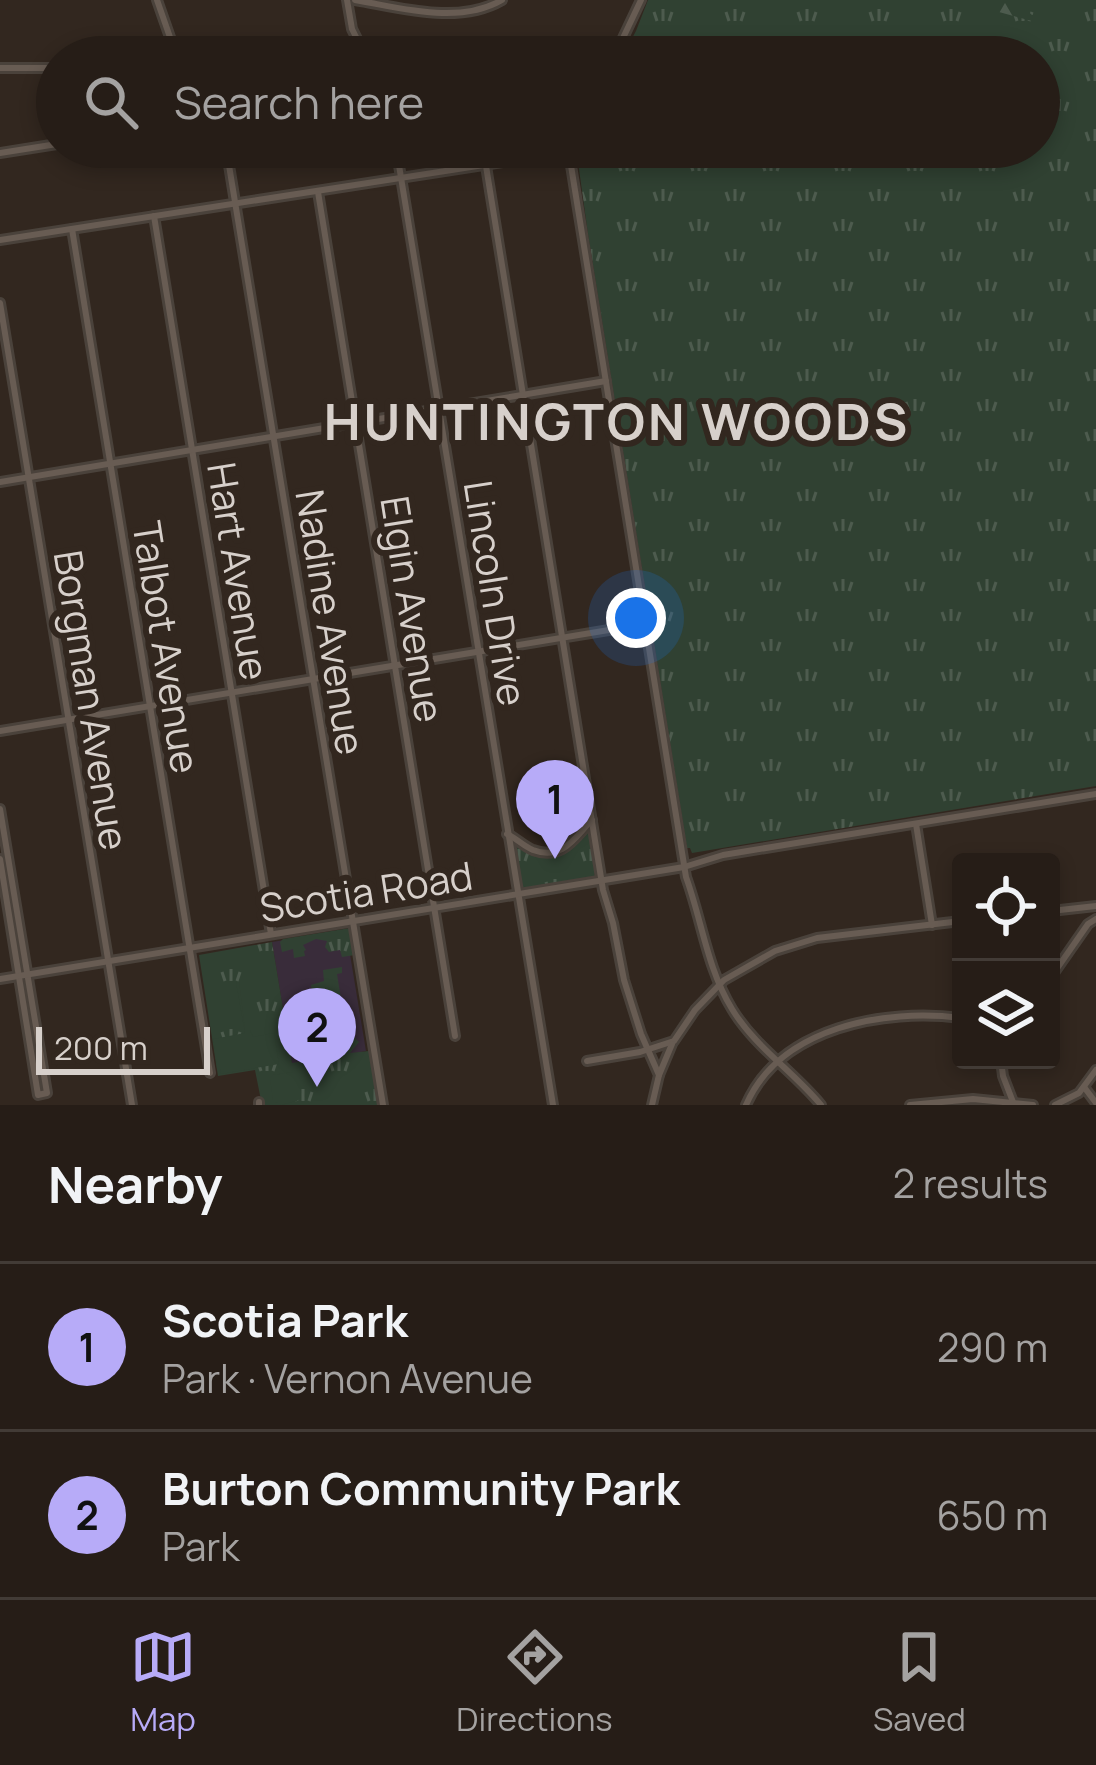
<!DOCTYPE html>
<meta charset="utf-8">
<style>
:root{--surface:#261d17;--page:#322a24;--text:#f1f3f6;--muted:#a4a2a1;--line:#423b36;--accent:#b7abf8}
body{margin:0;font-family:Manrope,sans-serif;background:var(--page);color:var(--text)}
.controls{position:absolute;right:36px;bottom:36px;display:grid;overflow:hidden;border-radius:12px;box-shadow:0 6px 18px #0003}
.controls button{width:108px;height:108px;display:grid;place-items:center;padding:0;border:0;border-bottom:3px solid var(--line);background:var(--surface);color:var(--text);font:60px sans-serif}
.scale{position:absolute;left:36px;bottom:30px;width:174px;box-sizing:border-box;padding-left:12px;border:6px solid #d7d0cb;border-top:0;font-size:33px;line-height:42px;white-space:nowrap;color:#d7d0cb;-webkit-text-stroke:9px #32271f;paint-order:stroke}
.you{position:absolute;left:636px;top:618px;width:42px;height:42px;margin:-30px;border:9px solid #fff;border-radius:50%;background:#1a73e8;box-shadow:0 0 0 18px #1a73e833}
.badge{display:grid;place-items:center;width:78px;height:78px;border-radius:50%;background:var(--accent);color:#111;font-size:39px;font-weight:700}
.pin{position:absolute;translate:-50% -99px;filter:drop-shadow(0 3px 6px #0008)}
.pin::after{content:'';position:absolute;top:63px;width:42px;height:36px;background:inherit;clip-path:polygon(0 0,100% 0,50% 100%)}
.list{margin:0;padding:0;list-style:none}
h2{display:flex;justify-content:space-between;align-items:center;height:156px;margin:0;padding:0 48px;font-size:51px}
h2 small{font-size:39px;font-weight:400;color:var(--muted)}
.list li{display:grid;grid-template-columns:78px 1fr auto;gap:36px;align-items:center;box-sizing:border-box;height:168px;padding:0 48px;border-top:3px solid var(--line)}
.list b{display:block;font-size:45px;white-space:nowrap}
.list p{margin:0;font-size:39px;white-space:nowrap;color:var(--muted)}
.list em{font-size:39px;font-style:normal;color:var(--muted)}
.icon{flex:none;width:66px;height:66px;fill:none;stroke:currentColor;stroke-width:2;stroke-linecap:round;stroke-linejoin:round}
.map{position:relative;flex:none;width:1096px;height:1105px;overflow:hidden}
.search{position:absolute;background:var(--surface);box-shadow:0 6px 18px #0003;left:36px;right:36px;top:36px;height:132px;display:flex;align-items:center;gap:30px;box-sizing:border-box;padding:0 42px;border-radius:66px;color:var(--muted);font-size:45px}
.sheet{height:492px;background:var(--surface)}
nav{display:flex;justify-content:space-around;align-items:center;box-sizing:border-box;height:168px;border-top:3px solid var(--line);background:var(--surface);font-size:33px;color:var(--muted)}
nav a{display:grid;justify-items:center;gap:6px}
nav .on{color:var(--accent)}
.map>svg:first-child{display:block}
.education{fill:#392c3a}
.grass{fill:url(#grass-tufts)}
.forest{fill:url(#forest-firs)}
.garden{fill:#304132}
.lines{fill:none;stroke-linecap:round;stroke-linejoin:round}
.minor-casing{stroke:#4a423b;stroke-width:12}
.minor{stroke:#685c53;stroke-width:6}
.labels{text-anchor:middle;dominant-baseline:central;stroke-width:12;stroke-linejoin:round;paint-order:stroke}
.street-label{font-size:39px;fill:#d7d0cb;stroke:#32271f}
.district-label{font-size:51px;font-weight:bold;letter-spacing:3px;fill:#d7d0cb;stroke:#32271f}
</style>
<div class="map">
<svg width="1096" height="1105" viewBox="0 0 1096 1105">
<defs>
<pattern id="grass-tufts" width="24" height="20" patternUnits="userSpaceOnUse" patternTransform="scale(3)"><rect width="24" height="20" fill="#304132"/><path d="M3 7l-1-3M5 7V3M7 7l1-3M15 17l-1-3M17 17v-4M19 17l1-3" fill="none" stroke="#4d5b4e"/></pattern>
<pattern id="forest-firs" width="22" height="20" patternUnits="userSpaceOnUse" patternTransform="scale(3)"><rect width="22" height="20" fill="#304132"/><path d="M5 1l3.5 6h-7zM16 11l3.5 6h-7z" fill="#4d5b4e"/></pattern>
</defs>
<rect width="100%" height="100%" fill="#32271f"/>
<path class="education" d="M 346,930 L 366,1051 L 292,1064 L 272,942 Z"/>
<g class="grass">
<path d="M 648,0 L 1096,0 L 1096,786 L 692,853 L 690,848 L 687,848 L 588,234 L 576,147 L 1039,147 L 1039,57 L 622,57 L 636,31 Z"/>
<path d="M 586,830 L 590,832 L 595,876 L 524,888 L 519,884 L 514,842 L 554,854 L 572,847 Z"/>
<path d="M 350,928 L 355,955 L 342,957 L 340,950 L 329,952 L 325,947 L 327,941 L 316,939 L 303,945 L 306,950 L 304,951 L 305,956 L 294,958 L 293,949 L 282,952 L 280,942 L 283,939 Z"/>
<path d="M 272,942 L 292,1063 L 328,1057 L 323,1056 L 311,985 L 324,981 L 323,970 L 342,967 L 342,973 L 337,974 L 344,1017 L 350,1017 L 353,1036 L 359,1042 L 350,1053 L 369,1051 L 378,1105 L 262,1105 L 255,1070 L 218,1076 L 199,955 Z"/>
</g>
<path class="forest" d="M 934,0 L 1016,0 L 1032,15 L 1039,15 L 1042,5 L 1046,8 L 1044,18 L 1032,21 L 999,12 L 959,9 Z"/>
<g class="garden">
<path d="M 236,982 L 239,982 L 245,1030 L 250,1030 L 253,1037 L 274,1033 L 279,1064 L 221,1074 L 220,1069 L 217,1069 L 213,1039 L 245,1033 Z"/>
<path d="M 293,1072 L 301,1080 L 301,1097 L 297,1101 L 280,1105 L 273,1100 L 270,1078 L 273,1075 Z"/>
</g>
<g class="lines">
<defs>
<g id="minor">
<path d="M 157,0 L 172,43 L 180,57"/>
<path d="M 347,0 L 352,29 L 366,57"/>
<path d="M 355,0 C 402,8 459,25 502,0"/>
<path d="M 614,57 L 641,0"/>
<path d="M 0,68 L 57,68"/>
<path d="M 226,147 L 383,1105"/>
<path d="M 396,147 L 553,1105"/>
<path d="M 486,147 L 489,165"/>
<path d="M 568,147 L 686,877 C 702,921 707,968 732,1009 C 755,1047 793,1071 821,1105"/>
<path d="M 0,153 L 57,144"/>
<path d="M 486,166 L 603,890 L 613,923 L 624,980 L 641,1034 L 659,1075 L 652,1105"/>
<path d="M 318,192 L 455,1036"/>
<path d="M 154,216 L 271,934"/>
<path d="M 72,229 L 210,1073"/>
<path d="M 0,240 L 568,152"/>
<path d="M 0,303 L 132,1105"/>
<path d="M 0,482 L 606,381"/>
<path d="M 0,731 L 645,624"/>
<path d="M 0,809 L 47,1093 L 38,1095 L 0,859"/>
<path d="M 916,824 L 932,925"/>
<path d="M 507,834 C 516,838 523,846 533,850 C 563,861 575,837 592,820"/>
<path d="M 1051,911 L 1096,906"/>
<path d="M 1051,977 L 1088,924 L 1096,919"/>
<path d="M 0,979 L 684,867 L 723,855 L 1096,794"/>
<path d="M 1001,1060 L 1003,1076 L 1013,1102"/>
<path d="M 587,1061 L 640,1052 L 674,1041 L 695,1010 L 724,980 L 775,951 L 817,938 L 961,921"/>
<path d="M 659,1075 L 672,1044"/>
<path d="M 1084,1087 L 1096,1103"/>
<path d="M 259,1102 L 259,1105"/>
<path d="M 746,1105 C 780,1027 885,1008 961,1018"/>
<path d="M 910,1105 L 973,1099 L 1033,1105"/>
<path d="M 1055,1105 L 1079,1093 L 1096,1070"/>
</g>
</defs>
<use href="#minor" class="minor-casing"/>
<use href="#minor" class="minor"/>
</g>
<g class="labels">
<g class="street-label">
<text transform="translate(239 571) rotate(81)">Hart Avenue</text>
<text transform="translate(496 593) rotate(81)">Lincoln Drive</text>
<text transform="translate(413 609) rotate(81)">Elgin Avenue</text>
<text transform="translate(331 622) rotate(81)">Nadine Avenue</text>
<text transform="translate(167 647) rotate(81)">Talbot Avenue</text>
<text transform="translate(92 700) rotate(81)">Borgman Avenue</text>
<text transform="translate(366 891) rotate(-9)">Scotia Road</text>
</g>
<g class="district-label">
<text x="617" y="420">HUNTINGTON WOODS</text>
</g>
</g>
</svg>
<div class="controls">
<button><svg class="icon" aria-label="locate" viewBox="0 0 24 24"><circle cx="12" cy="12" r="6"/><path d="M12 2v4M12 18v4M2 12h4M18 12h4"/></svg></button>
<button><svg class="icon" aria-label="layers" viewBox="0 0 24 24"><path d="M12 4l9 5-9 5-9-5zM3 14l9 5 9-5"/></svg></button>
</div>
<div class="scale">200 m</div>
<div class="you"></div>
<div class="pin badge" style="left:555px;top:859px">1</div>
<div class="pin badge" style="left:317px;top:1087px">2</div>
<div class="search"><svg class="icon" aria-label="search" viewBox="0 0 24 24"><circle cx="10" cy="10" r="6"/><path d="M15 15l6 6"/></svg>Search here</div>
</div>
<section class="sheet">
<h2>Nearby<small>2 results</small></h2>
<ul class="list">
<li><span class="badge">1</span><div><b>Scotia Park</b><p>Park · Vernon Avenue</p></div><em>290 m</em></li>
<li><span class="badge">2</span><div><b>Burton Community Park</b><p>Park</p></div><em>650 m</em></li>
</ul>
</section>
<nav>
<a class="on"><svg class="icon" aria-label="map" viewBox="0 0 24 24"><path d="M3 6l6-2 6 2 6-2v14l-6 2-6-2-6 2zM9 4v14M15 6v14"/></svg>Map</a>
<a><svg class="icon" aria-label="directions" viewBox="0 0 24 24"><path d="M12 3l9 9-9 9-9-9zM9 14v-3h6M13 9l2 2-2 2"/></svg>Directions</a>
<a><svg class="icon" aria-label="saved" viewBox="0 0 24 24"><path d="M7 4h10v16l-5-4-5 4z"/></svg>Saved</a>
</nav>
